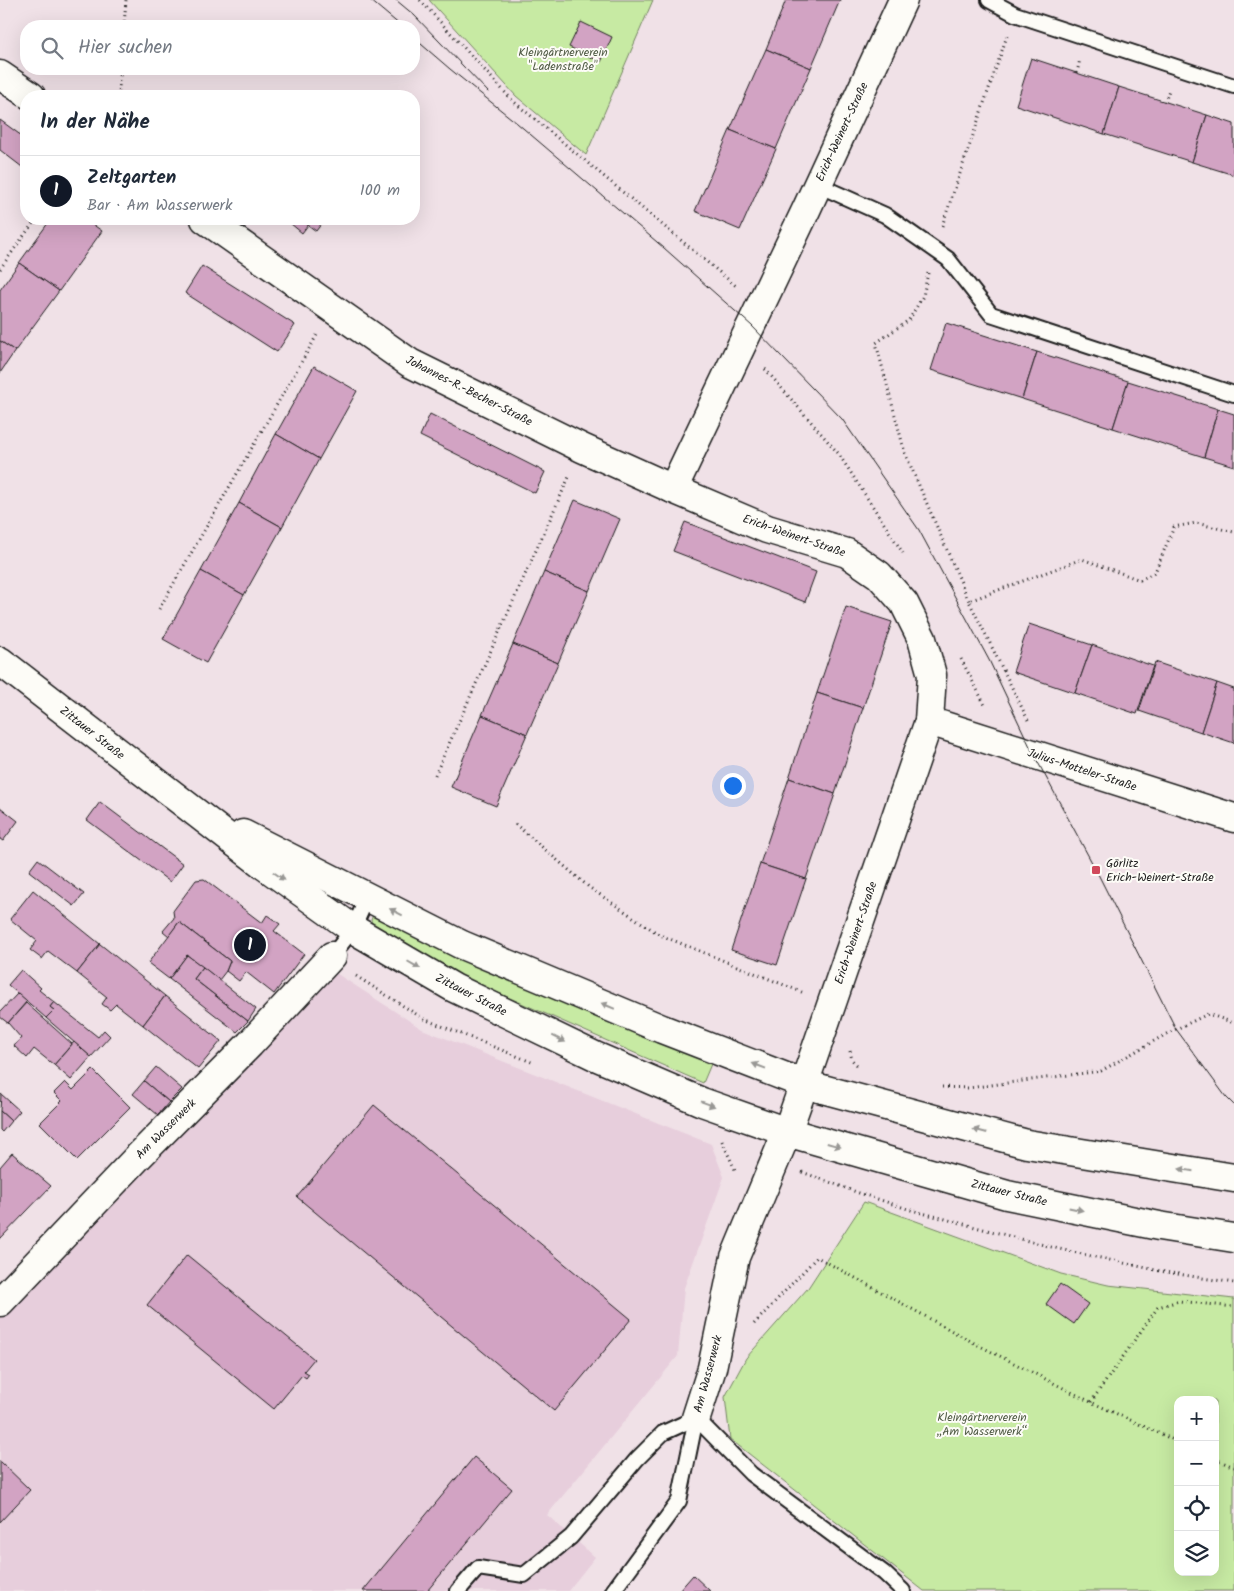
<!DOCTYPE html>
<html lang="de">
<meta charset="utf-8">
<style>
:root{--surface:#fff;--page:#f2f2f3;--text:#1f2937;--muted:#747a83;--line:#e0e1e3;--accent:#111827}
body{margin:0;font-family:Kalam,sans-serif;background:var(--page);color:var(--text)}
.controls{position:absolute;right:15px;bottom:15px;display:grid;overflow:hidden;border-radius:10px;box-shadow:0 5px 20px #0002}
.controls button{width:45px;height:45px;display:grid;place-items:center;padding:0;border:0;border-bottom:1px solid var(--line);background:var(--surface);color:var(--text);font:25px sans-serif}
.you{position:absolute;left:732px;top:785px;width:18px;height:18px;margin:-12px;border:4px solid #fff;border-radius:50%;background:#1a73e8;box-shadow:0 0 0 8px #1a73e833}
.badge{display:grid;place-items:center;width:32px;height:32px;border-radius:50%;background:var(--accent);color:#fff;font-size:16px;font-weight:700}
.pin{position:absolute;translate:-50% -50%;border:2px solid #fff;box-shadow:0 1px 5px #0006}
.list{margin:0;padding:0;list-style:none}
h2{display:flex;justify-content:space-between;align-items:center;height:65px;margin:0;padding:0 20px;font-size:21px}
h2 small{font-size:16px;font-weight:400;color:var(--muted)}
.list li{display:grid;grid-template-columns:32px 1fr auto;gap:15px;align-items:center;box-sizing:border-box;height:70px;padding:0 20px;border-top:1px solid var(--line)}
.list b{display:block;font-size:19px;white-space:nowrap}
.list p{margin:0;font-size:16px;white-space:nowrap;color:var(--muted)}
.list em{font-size:16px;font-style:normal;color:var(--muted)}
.icon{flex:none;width:28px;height:28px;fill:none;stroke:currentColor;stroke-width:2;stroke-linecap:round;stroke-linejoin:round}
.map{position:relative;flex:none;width:1234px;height:1591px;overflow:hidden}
.search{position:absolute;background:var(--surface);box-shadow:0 5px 20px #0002;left:20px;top:20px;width:400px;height:55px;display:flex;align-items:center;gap:12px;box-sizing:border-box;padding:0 18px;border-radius:20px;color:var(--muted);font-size:19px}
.panel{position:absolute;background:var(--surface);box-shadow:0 5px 20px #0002;left:20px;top:90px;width:400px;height:135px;border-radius:20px}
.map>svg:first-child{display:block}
.built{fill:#e7cedc}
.green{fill:#c7eaa3;stroke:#728360;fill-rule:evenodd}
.building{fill:#d2a3c3;stroke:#1c1c1c}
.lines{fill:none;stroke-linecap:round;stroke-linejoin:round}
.service-casing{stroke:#1c1c1c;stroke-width:18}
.minor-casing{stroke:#1c1c1c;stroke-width:31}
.primary-casing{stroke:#1c1c1c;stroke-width:31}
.path{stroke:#1c1c1c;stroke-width:3;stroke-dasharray:1 4;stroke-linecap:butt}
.service{stroke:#fdfcf7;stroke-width:14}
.minor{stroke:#fdfcf7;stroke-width:28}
.primary{stroke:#fdfcf7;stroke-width:28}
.tram{stroke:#1c1c1c;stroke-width:1}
.oneway{fill:#989794}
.poi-dot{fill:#d1495b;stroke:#fdfcf7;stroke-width:2}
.labels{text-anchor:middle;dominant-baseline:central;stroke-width:4;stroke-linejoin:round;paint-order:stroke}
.park-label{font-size:12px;fill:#4f5a44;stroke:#fdfcf7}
.street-label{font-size:12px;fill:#1c1c1c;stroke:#fdfcf7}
.poi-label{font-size:12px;fill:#1c1c1c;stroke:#fdfcf7;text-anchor:start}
</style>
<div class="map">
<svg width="1234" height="1591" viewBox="0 0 1234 1591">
<rect width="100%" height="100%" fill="#f0e1e7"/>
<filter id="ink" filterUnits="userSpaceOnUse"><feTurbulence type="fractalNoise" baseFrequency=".02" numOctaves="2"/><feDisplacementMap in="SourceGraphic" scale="10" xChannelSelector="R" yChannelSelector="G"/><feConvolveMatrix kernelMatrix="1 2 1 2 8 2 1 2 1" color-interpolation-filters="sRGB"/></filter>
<g filter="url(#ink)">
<path class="built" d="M 325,966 L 422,1029 L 711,1144 L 724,1177 L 684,1288 L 678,1356 L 547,1515 L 595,1557 L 568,1591 L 0,1591 L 0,1308 Z"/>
<g class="green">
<path d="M 429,0 L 653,0 L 586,155 L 516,96 Z"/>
<path d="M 373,915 L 711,1064 L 703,1083 L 462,977 L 372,924 L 371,920 Z"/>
<path d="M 864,1202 L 1061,1274 L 1108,1285 L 1234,1299 L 1234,1591 L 924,1591 L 730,1439 L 725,1397 L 746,1358 L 808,1288 ZM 1178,1400 L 1215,1400 L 1215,1572 L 1178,1572 Z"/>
</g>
<g class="building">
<path d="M 786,0 L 840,0 L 811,68 L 766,49 Z"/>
<path d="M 581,22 L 612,37 L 601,62 L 569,47 Z"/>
<path d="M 766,49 L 811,68 L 776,149 L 730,130 Z"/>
<path d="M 1031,58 L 1119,87 L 1104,134 L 1016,105 Z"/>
<path d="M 1119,87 L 1207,115 L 1192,162 L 1104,134 Z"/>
<path d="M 1207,115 L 1234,124 L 1234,175 L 1192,162 Z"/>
<path d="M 0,120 L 26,139 L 26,170 L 0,150 Z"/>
<path d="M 730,130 L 776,149 L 740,230 L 695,211 Z"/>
<path d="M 51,219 L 85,219 L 102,231 L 59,291 L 19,263 Z"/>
<path d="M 285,219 L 317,219 L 322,223 L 316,231 L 308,225 L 302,233 Z"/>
<path d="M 19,263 L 59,291 L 15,351 L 0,341 L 0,290 Z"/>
<path d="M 202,266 L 295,325 L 277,352 L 185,293 Z"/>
<path d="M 946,323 L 1037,352 L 1022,399 L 931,370 Z"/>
<path d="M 0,341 L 15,351 L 0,373 Z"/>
<path d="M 1037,352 L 1128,381 L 1113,428 L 1022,399 Z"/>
<path d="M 314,366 L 357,391 L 319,459 L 276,434 Z"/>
<path d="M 1128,381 L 1218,409 L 1204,457 L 1113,428 Z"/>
<path d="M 1218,409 L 1234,414 L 1234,466 L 1204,457 Z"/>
<path d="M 430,414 L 545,472 L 535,493 L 420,436 Z"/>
<path d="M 276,434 L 319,459 L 282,527 L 239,503 Z"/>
<path d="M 575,500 L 620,519 L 589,591 L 544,572 Z"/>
<path d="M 239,503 L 282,527 L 244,595 L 201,571 Z"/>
<path d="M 685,522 L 816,572 L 805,602 L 673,551 Z"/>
<path d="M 201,571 L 244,595 L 206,663 L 163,639 Z"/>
<path d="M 544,572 L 589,591 L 558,663 L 513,644 Z"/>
<path d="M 846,607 L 892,622 L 863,708 L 817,693 Z"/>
<path d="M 1029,624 L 1092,645 L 1075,693 L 1013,672 Z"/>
<path d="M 513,644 L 558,663 L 527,734 L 482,715 Z"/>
<path d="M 1092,645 L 1153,666 L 1137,714 L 1075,693 Z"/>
<path d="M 1155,662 L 1217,683 L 1201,732 L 1139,711 Z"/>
<path d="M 1217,683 L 1234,689 L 1234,743 L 1201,732 Z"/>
<path d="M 817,693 L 863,708 L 835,794 L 789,778 Z"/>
<path d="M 482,715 L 527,734 L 496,806 L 451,787 Z"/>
<path d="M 789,778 L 835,794 L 806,879 L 760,864 Z"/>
<path d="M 100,802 L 183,864 L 170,882 L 87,820 Z"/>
<path d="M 0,807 L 18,821 L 3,841 L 0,839 Z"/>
<path d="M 38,859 L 84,894 L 74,906 L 29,871 Z"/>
<path d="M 760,864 L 806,879 L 777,965 L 731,950 Z"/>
<path d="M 204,879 L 262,923 L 267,915 L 280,924 L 274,931 L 304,954 L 274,994 L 246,972 L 239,981 L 226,971 L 230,961 L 179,922 L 169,936 L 163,931 L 174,918 L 173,911 L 196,880 Z"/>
<path d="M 33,890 L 100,944 L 77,973 L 48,951 L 42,959 L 30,950 L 37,941 L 10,919 Z"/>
<path d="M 179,922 L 230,961 L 226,971 L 219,980 L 187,955 L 169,979 L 148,963 Z"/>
<path d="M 100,944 L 165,996 L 143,1025 L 116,1004 L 110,1010 L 102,1004 L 107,997 L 77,973 Z"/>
<path d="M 187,955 L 203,967 L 194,979 L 248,1021 L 237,1032 L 169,979 Z"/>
<path d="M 203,967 L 256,1009 L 248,1021 L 194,979 Z"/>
<path d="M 21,970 L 41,988 L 39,990 L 54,1002 L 50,1007 L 54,1010 L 46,1018 L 8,985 Z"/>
<path d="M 18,993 L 27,1001 L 8,1023 L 0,1017 L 0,1012 Z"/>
<path d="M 165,996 L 221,1041 L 198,1069 L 143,1025 Z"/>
<path d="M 54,1002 L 98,1037 L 104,1030 L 110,1036 L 91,1057 L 46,1018 L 54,1010 L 50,1007 Z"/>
<path d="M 26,1003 L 72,1044 L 54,1065 L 34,1049 L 27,1058 L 14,1046 L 21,1038 L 8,1023 Z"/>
<path d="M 74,1042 L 91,1057 L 71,1080 L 54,1065 Z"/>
<path d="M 156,1067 L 182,1089 L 169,1102 L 144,1081 Z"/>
<path d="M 93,1070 L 130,1107 L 77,1160 L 40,1123 L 62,1101 L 54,1093 L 65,1082 L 73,1090 Z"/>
<path d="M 144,1081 L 169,1102 L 158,1115 L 133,1094 Z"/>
<path d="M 1,1094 L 20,1111 L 11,1121 L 0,1111 Z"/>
<path d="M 374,1105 L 631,1319 L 554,1411 L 297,1197 Z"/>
<path d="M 0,1111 L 11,1121 L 2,1132 L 0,1130 Z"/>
<path d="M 12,1153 L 51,1186 L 0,1239 L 0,1167 Z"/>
<path d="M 187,1255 L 314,1359 L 304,1371 L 309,1374 L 306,1378 L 302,1375 L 274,1409 L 147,1305 Z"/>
<path d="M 1060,1284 L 1088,1304 L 1074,1324 L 1046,1304 Z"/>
<path d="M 474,1457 L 512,1489 L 427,1591 L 363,1591 Z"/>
<path d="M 0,1461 L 30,1490 L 0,1522 Z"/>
<path d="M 693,1575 L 710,1591 L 679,1591 Z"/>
</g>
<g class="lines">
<defs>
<g id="service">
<path d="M 989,0 L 1015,14 L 1234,86"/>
<path d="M 818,185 L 885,215 L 948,259 L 991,314 L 1234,394"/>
<path d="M 332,956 L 353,929 L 367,898"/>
<path d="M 696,1418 L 751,1474 L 884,1573 L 903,1591"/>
<path d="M 458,1591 L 478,1568 L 524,1575 L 571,1537 L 637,1459 L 663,1433 L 696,1418"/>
<path d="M 613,1591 L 679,1501 L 696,1418"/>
</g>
<g id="minor">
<path d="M 0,75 L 31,96"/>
<path d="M 205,219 L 410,363 L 582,448 L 673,489 L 767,529 L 847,553 L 879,575 L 904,603 L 922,639 L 932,675 L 929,721 L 804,1084"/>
<path d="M 673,489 L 806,210 L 903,0"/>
<path d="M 929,721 L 1234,818"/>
<path d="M 0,1302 L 137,1158 L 250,1044 L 332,956"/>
<path d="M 696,1418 L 712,1368 L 735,1257 L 787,1132"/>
</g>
<g id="primary">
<path d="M 0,661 L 265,866 L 353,929 L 454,988 L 595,1056 L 702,1102 L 787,1132 L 1007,1195 L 1159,1226 L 1234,1238"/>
<path d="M 243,834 L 462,945 L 662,1029 L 804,1084 L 1027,1144 L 1234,1178"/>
<path d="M 787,1132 L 804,1084"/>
</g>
</defs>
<use href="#service" class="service-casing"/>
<use href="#minor" class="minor-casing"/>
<use href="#primary" class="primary-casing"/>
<g class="path">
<path d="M 420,0 L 513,101 L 736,286"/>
<path d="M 124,26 L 126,0"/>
<path d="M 1077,73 L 1080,59"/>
<path d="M 118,96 L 121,69"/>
<path d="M 1165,102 L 1169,90"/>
<path d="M 942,226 L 1007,36"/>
<path d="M 0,269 L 36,219"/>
<path d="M 928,273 L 923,296 L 909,320 L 876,343 L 905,453 L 969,601"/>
<path d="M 765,369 L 838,453 L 903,553"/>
<path d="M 159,609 L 317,335"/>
<path d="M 961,659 L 986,707"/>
<path d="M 1028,720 L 969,601 L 1082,559 L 1140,580 L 1155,572 L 1174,527 L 1196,523 L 1234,532"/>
<path d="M 435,775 L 569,477"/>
<path d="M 515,824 L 590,888 L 660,935 L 804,993"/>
<path d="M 356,976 L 424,1019 L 534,1063"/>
<path d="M 850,1051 L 852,1060 L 857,1065"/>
<path d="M 942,1087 L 968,1088 L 1101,1071 L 1170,1032 L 1208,1014 L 1234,1023"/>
<path d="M 722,1141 L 736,1172"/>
<path d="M 802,1172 L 859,1193 L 911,1210 L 1059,1249 L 1165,1272 L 1234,1283"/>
<path d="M 754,1324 L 817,1257 L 976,1344 L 1091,1402 L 1178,1442"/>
<path d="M 1091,1402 L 1158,1307 L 1179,1301 L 1234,1307"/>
<path d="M 1215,1459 L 1234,1467"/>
</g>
<use href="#service" class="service"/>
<use href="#minor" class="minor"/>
<use href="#primary" class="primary"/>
<g class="tram">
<path d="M 370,0 L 401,26"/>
<path d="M 396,0 L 414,15 L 488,92"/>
<path d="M 414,38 L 450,69 L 517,123 L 664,248 L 752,326 L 842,419 L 919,530 L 989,660 L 1034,755 L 1096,870 L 1176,1029 L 1226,1097 L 1234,1105"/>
</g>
</g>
<defs><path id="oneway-solid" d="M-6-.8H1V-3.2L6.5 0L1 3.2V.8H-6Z" transform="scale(1.25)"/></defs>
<g class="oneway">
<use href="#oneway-solid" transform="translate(279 876) rotate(35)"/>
<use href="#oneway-solid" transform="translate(396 912) rotate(-153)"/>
<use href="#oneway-solid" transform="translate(414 965) rotate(30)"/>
<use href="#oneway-solid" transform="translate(608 1006) rotate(-157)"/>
<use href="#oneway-solid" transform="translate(559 1039) rotate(26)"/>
<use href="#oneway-solid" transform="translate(759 1066) rotate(-159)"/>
<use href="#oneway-solid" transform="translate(708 1104) rotate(20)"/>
<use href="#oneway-solid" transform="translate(980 1131) rotate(-165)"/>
<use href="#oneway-solid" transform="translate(834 1145) rotate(16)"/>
<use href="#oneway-solid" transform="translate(1186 1170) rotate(-171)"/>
<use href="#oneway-solid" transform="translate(1076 1209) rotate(12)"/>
</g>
</g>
<rect class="poi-dot" x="1091" y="865" width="10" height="10" rx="2.5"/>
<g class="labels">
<g class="park-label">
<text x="563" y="52">Kleingärtnerverein<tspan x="563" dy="14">"Ladenstraße"</tspan></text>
<text x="982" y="1417">Kleingärtnerverein<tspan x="982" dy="14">„Am Wasserwerk“</tspan></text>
</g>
<g class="street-label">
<text transform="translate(842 132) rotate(-65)">Erich-Weinert-Straße</text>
<text transform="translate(469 391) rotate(27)">Johannes-R.-Becher-Straße</text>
<text transform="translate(794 536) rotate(19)">Erich-Weinert-Straße</text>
<text transform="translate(92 733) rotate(38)">Zittauer Straße</text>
<text transform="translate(1082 770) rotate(18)">Julius-Motteler-Straße</text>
<text transform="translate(856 933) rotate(-71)">Erich-Weinert-Straße</text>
<text transform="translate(471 995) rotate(27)">Zittauer Straße</text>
<text transform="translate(166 1129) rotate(-45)">Am Wasserwerk</text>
<text transform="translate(1009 1193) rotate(14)">Zittauer Straße</text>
<text transform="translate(708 1374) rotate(-75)">Am Wasserwerk</text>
</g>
<g class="poi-label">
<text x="1106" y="863">Görlitz<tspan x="1106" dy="14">Erich-Weinert-Straße</tspan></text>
</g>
</g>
</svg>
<div class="controls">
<button>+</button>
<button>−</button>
<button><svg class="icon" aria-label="locate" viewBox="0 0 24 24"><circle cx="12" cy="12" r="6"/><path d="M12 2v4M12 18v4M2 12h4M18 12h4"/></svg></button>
<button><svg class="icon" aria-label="layers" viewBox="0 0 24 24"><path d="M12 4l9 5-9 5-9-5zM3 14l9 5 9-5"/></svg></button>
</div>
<div class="you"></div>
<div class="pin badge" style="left:250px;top:945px">1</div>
<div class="search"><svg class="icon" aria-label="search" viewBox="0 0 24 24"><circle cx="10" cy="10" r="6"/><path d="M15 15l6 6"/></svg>Hier suchen</div>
<section class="panel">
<h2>In der Nähe<small></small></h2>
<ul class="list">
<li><span class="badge">1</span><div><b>Zeltgarten</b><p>Bar · Am Wasserwerk</p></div><em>100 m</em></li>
</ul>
</section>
</div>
